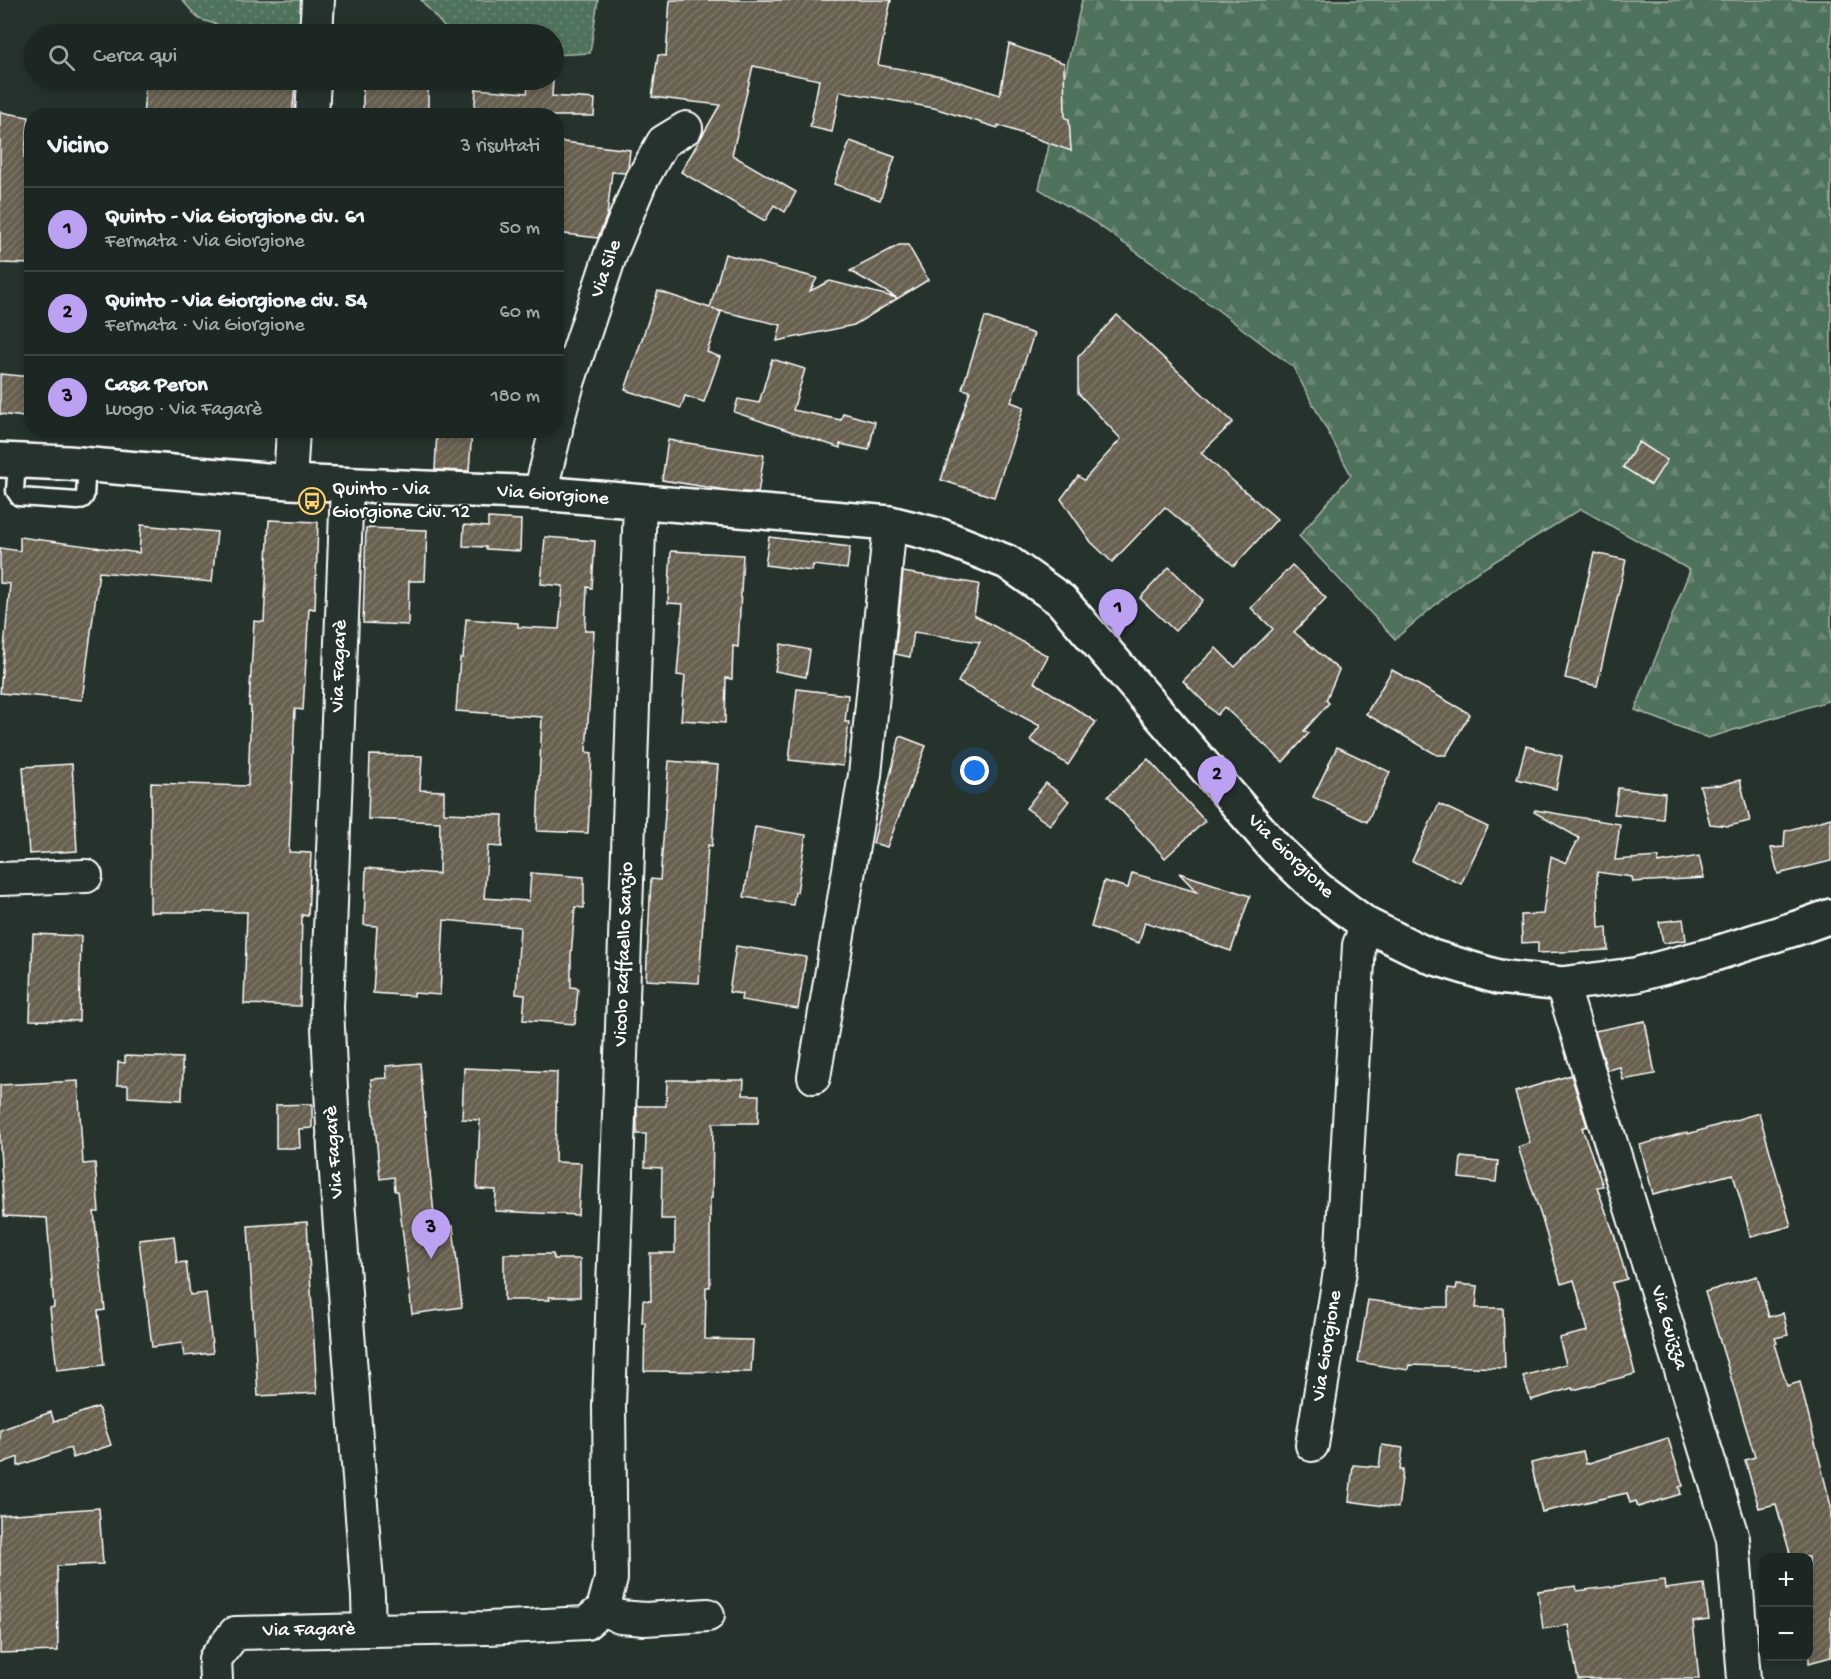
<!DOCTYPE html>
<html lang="it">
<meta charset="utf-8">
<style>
:root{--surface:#1c2622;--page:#29322f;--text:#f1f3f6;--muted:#a0a5a5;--line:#3a4340;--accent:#bca0f2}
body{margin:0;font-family:"Gochi Hand",sans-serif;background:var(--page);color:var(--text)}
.controls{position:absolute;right:18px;bottom:18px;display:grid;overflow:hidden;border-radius:12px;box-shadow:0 3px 9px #0003}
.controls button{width:54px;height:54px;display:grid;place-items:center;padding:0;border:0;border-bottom:2px solid var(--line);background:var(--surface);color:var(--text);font:30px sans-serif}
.you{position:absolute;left:975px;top:771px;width:21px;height:21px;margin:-15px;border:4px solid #fff;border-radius:50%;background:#1a73e8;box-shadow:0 0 0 9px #1a73e833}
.badge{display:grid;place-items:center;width:39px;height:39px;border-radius:50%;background:var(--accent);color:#111;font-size:20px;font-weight:700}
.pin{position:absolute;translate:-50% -50px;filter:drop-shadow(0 2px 3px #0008)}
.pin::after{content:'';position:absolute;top:32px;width:21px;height:18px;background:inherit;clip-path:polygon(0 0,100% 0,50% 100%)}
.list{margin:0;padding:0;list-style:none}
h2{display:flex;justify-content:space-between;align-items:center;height:78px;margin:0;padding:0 24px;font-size:26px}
h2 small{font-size:20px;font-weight:400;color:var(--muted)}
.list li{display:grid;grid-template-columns:39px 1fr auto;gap:18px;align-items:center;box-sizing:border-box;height:84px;padding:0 24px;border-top:2px solid var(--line)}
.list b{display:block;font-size:22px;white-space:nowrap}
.list p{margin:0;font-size:20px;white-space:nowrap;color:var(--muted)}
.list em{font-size:20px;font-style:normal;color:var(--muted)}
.icon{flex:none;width:33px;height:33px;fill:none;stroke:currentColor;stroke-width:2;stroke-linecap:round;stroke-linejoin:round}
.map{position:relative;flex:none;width:1831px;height:1679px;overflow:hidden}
.search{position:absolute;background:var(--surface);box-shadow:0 3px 9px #0003;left:24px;top:24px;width:540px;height:66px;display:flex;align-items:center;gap:15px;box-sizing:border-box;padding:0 21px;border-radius:33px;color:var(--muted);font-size:22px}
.panel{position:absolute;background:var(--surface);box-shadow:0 3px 9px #0003;left:24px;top:108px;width:540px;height:330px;border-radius:24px}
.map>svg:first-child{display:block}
.grass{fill:url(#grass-dots);stroke:#a8b8ae;stroke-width:1.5}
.forest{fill:url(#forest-firs);stroke:#a8b8ae;stroke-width:1.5}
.building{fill:url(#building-hatch);stroke:#fff;stroke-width:1.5}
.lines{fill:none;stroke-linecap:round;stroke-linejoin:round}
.service-casing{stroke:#fff;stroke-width:21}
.minor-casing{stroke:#fff;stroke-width:36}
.tertiary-casing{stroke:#fff;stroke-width:38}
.service{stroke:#26332d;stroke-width:16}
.minor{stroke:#26332d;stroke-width:32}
.tertiary{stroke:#26332d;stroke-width:33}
.labels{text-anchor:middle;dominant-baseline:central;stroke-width:4.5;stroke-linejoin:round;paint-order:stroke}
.street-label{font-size:20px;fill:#fff;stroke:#26332d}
.poi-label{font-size:20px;fill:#fff;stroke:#26332d;text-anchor:start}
</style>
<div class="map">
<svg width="1831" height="1679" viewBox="0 0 1831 1679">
<defs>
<pattern id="grass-dots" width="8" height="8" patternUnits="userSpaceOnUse" patternTransform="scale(1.5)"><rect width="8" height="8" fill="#50725c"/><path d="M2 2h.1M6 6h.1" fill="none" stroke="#6a8774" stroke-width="1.8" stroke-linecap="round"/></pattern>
<pattern id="forest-firs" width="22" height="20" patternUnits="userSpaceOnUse" patternTransform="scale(1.5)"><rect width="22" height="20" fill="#50725c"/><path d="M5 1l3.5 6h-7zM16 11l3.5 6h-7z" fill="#6a8774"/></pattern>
<pattern id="building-hatch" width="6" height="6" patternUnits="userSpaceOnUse" patternTransform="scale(1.5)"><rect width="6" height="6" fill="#676050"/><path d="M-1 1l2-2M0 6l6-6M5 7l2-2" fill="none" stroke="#7e786a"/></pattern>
</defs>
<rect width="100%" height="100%" fill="#26332d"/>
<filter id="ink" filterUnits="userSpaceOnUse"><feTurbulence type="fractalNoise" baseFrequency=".0167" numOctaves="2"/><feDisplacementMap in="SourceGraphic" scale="12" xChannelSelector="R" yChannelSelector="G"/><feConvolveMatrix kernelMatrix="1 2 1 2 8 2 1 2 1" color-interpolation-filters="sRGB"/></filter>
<g filter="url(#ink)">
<g class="grass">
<path d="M 182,0 L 316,0 L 293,34 L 247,34 L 199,19 Z"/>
<path d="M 421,0 L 598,0 L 590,53 L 554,55 L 554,34 L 450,34 Z"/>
</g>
<path class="forest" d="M 1082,0 L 1831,0 L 1831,700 L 1708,738 L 1635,710 L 1690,570 L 1581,509 L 1466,579 L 1395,639 L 1299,536 L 1351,475 L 1293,367 L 1215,308 L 1094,222 L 1039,189 Z"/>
<g class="building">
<path d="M 670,0 L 891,0 L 878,65 L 941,76 L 1000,95 L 1009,44 L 1064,63 L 1065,118 L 1069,119 L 1071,151 L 998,125 L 998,128 L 934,108 L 840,91 L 832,132 L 810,127 L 819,80 L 753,66 L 732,155 L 796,192 L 785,212 L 774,205 L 765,221 L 681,172 L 720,105 L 652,97 L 658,55 L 666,56 Z"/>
<path d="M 146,80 L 223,80 L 295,86 L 292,116 L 143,116 Z"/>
<path d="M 363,80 L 428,80 L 428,116 L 378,116 L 378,111 L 363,110 Z"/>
<path d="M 529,80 L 553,80 L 552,96 L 595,99 L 594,116 L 474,116 L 476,89 L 527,93 Z"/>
<path d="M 0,112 L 29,117 L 24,157 L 32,158 L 32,264 L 0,263 Z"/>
<path d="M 556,141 L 630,150 L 628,168 L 625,173 L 612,172 L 607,215 L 598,238 L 556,233 Z"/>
<path d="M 850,141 L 895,157 L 880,200 L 834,184 Z"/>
<path d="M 899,245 L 908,245 L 928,280 L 854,325 L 777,341 L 781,325 L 712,309 L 721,312 L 707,352 L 720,357 L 704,402 L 685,396 L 681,408 L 625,390 L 658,291 L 710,308 L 725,254 L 817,278 L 810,291 L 830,281 L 897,298 L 850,271 Z"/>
<path d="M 1117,315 L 1233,422 L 1201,453 L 1277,519 L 1234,566 L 1165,507 L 1112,562 L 1091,542 L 1061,499 L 1078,476 L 1084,480 L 1121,439 L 1078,393 L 1078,357 Z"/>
<path d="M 985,317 L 1034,334 L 1011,402 L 1024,407 L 994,497 L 941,480 L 970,391 L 962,389 Z"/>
<path d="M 772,359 L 805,369 L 793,410 L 841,420 L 843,413 L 875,422 L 869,450 L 840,444 L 840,448 L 734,412 L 738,399 L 759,403 Z"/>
<path d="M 0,374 L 32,377 L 32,418 L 0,414 Z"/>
<path d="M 437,430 L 472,430 L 469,471 L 435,470 Z"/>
<path d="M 668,440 L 764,455 L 758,493 L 732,491 L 662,480 Z"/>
<path d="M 1639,442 L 1667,460 L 1651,485 L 1623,467 Z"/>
<path d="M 488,518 L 521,520 L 520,551 L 486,549 L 486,547 L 463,546 L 464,525 L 488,527 Z"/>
<path d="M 269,520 L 318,522 L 315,609 L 309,608 L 303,710 L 295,709 L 289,852 L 311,853 L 308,916 L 302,915 L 300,1006 L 244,1004 L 247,912 L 150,912 L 151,783 L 248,786 L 251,706 L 249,706 L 254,621 L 264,622 Z"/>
<path d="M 141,525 L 217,532 L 212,582 L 99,572 L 82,700 L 0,693 L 10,584 L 0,583 L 0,548 L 20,551 L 20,537 L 139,553 Z"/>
<path d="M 366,528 L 427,530 L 425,581 L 409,581 L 408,625 L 363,623 Z"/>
<path d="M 545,537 L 595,541 L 592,588 L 587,587 L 585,631 L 594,631 L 586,752 L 592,753 L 588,833 L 537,831 L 542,717 L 456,711 L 460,658 L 463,658 L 466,619 L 518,623 L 518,627 L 559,629 L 563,586 L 541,584 Z"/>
<path d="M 769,537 L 850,547 L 847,569 L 813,565 L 812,571 L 765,565 Z"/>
<path d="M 671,551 L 743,555 L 738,647 L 733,646 L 732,679 L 726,678 L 725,723 L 681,720 L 685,676 L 677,675 L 683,604 L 668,603 Z"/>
<path d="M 1594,553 L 1626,560 L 1597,686 L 1565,678 Z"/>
<path d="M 1292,565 L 1326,598 L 1294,632 L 1339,670 L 1326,700 L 1329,703 L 1304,731 L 1309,733 L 1283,762 L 1224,707 L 1217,715 L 1183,681 L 1216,648 L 1235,667 L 1273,629 L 1251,608 Z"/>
<path d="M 1169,567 L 1203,600 L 1175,631 L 1140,598 Z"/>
<path d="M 903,572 L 979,584 L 974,615 L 1048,656 L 1034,682 L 1096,722 L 1068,765 L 1030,740 L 1040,726 L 958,682 L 980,642 L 914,632 L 910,657 L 895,654 Z"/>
<path d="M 781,644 L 810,650 L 806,677 L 775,671 Z"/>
<path d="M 1392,670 L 1470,714 L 1446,755 L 1437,755 L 1366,714 Z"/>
<path d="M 797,689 L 848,695 L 845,722 L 849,722 L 843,766 L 789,760 Z"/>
<path d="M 900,736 L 926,746 L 887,847 L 873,843 Z"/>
<path d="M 1526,746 L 1562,756 L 1556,789 L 1517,779 Z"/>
<path d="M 1337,747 L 1390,772 L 1367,822 L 1313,797 Z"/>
<path d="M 370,755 L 422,756 L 420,790 L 444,791 L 444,813 L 503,815 L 502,847 L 488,846 L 484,898 L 529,901 L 531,873 L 584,877 L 584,908 L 575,907 L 571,956 L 571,987 L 578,988 L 575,1024 L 523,1020 L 525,995 L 516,994 L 520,927 L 444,920 L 440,995 L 414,993 L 414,996 L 373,993 L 377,926 L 364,925 L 366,868 L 439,874 L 440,822 L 368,819 Z"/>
<path d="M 1148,759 L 1205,821 L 1165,858 L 1108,796 Z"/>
<path d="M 669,761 L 718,765 L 712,846 L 708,845 L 699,983 L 646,980 L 651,879 L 660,880 Z"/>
<path d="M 72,764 L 77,851 L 29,854 L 23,767 Z"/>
<path d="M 1740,780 L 1750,821 L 1729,826 L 1710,824 L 1700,786 L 1721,785 Z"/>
<path d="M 1046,783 L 1069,801 L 1050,825 L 1026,808 Z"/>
<path d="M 1618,788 L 1665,793 L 1663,819 L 1614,814 Z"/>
<path d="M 1439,804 L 1488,827 L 1461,884 L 1412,861 Z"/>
<path d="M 1535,810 L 1620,824 L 1615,860 L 1659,857 L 1658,863 L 1699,856 L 1704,878 L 1633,882 L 1632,877 L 1597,872 L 1599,928 L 1607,927 L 1608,950 L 1538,953 L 1538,942 L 1522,943 L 1521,915 L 1543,914 L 1551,856 L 1566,863 L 1579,838 L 1534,812 Z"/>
<path d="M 1831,818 L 1831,861 L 1778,874 L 1771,848 L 1784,847 L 1785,831 Z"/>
<path d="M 755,827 L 806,835 L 797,892 L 795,892 L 793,905 L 744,897 Z"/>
<path d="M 1132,873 L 1197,892 L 1179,873 L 1250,896 L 1231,951 L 1145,922 L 1139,943 L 1091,927 L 1104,881 L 1128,888 Z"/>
<path d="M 1683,919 L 1686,940 L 1663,943 L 1659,922 Z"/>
<path d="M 33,934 L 81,936 L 79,1021 L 30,1020 Z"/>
<path d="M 736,946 L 806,957 L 798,1009 L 741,1000 L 742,994 L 729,992 Z"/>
<path d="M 1645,1021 L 1655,1074 L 1623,1080 L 1620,1067 L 1607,1070 L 1595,1031 Z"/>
<path d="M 125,1056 L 182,1058 L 182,1069 L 183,1069 L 182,1100 L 128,1097 L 128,1085 L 117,1085 L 118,1062 L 125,1063 Z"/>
<path d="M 420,1063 L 435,1226 L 453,1226 L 462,1307 L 412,1314 L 398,1191 L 395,1191 L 394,1177 L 380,1179 L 371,1079 L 387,1078 L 386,1066 Z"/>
<path d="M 464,1068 L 557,1072 L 555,1162 L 581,1163 L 578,1215 L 495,1211 L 496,1190 L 477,1189 L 480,1120 L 462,1119 Z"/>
<path d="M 1571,1075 L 1587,1126 L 1582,1128 L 1603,1186 L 1597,1187 L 1614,1234 L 1627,1279 L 1612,1283 L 1635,1374 L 1573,1390 L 1572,1388 L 1531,1400 L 1523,1376 L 1566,1364 L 1559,1338 L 1588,1331 L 1574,1280 L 1561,1284 L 1542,1219 L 1518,1147 L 1530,1143 L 1515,1092 Z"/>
<path d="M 667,1080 L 744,1080 L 743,1095 L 759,1095 L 758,1123 L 713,1123 L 712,1198 L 710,1198 L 710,1287 L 706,1287 L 705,1339 L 753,1340 L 751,1372 L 644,1371 L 645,1322 L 642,1322 L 643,1300 L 651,1301 L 650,1253 L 675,1253 L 675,1219 L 661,1219 L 662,1168 L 645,1167 L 646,1134 L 637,1134 L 637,1106 L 666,1106 Z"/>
<path d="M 78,1081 L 83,1164 L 95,1163 L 99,1212 L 94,1212 L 105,1310 L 98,1311 L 104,1365 L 57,1370 L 50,1308 L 54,1307 L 47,1218 L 4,1216 L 0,1148 L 0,1085 Z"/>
<path d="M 312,1104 L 312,1128 L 299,1129 L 300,1148 L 276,1148 L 276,1105 Z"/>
<path d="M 1759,1113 L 1791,1226 L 1751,1237 L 1733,1174 L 1653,1194 L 1640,1145 L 1688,1132 L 1688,1134 Z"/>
<path d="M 1461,1157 L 1498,1161 L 1496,1182 L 1459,1178 Z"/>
<path d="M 307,1222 L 317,1393 L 258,1396 L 248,1226 Z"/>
<path d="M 174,1236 L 177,1263 L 186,1262 L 190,1295 L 206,1293 L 213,1353 L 184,1356 L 182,1343 L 152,1347 L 139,1240 Z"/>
<path d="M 504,1254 L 553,1254 L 554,1259 L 580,1259 L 580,1297 L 549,1297 L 550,1300 L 504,1300 Z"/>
<path d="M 1757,1276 L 1769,1317 L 1783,1313 L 1788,1335 L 1775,1338 L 1777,1343 L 1774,1344 L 1787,1386 L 1800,1382 L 1831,1506 L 1831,1657 L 1809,1663 L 1809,1557 L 1791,1557 L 1776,1504 L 1759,1508 L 1745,1460 L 1755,1457 L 1705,1292 Z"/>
<path d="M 1457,1284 L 1478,1286 L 1476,1308 L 1503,1308 L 1505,1368 L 1409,1365 L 1408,1370 L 1358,1362 L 1368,1300 L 1425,1307 L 1448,1307 L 1448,1288 L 1456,1289 Z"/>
<path d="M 98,1407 L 111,1445 L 73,1458 L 70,1448 L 18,1466 L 18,1457 L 0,1464 L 0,1430 L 51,1412 L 54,1422 Z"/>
<path d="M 1668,1438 L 1683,1486 L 1679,1487 L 1681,1494 L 1638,1507 L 1636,1501 L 1630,1503 L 1627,1493 L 1542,1512 L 1531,1463 L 1583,1451 L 1586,1464 Z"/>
<path d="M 1382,1445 L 1403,1448 L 1400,1470 L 1403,1470 L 1398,1508 L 1349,1501 L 1353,1465 L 1379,1467 Z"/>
<path d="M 99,1508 L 103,1564 L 57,1566 L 58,1651 L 0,1653 L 0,1515 Z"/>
<path d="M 1664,1580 L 1665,1589 L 1704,1584 L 1709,1620 L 1693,1622 L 1699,1679 L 1578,1679 L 1568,1625 L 1543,1629 L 1538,1591 L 1576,1586 L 1577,1591 Z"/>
</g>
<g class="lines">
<defs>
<path id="service" d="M 17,461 L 15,491 L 19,497 L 78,501 L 83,499 L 85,496 L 87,465"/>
<g id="minor">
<path d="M 316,34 L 318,0"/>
<path d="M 312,116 L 314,80"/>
<path d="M 556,427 L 568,383 L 611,253 L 640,183 L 663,142 L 686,128"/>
<path d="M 290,482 L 293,430"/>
<path d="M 540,493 L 556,430"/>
<path d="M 0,879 L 86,876"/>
<path d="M 1562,984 L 1733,1539 L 1744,1679"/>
<path d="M 814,1077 L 865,775 L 890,523"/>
<path d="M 1312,1445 L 1341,1265 L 1359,945 L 1367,925"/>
<path d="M 603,1609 L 620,1617 L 645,1619 L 708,1615"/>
<path d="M 369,1630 L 488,1628 L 586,1623 L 603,1609 L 611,1579 L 609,1406 L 640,502"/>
<path d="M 216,1679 L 215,1659 L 235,1633 L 369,1630 L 368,1596 L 334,1148 L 327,1008 L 347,486"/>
</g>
<path id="tertiary" d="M 0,460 L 68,463 L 290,482 L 540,493 L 890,523 L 941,536 L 1007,562 L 1061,600 L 1275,848 L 1317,888 L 1367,925 L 1432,957 L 1498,977 L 1562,984 L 1635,975 L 1714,954 L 1797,928 L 1831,916"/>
</defs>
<use href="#service" class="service-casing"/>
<use href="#minor" class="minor-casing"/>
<use href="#tertiary" class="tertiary-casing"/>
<use href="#service" class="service"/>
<use href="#minor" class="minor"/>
<use href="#tertiary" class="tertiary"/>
</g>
</g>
<defs>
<symbol id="bus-ring" viewBox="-11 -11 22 22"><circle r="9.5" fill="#26332d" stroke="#ffd166" stroke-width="1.5"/><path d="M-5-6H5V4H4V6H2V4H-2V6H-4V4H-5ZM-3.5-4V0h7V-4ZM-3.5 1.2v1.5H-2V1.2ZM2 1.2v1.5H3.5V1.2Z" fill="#ffd166"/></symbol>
</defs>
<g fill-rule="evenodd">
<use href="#bus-ring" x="297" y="486" width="30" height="30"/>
</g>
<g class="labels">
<g class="street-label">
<text transform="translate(607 269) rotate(-71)">Via Sile</text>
<text transform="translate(553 496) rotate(4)">Via Giorgione</text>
<text transform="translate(340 666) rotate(-88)">Via Fagarè</text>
<text transform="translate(1290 857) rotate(44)">Via Giorgione</text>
<text transform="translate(625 954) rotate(-88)">Vicolo Raffaello Sanzio</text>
<text transform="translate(335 1152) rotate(-94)">Via Fagarè</text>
<text transform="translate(1668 1328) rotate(73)">Via Guizza</text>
<text transform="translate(1328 1346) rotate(-81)">Via Giorgione</text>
<text transform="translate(309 1631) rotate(-1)">Via Fagarè</text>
</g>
<g class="poi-label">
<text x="332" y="490">Quinto - Via<tspan x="332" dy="23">Giorgione Civ. 12</tspan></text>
</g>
</g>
</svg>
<div class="controls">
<button>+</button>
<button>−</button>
</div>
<div class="you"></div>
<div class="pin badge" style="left:1118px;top:639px">1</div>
<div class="pin badge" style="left:1217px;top:806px">2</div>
<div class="pin badge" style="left:431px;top:1259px">3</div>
<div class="search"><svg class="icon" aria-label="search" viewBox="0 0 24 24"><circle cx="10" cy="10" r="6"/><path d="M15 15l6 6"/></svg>Cerca qui</div>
<section class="panel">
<h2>Vicino<small>3 risultati</small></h2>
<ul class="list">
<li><span class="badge">1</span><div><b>Quinto - Via Giorgione civ. 61</b><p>Fermata · Via Giorgione</p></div><em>50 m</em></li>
<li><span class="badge">2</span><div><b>Quinto - Via Giorgione civ. 54</b><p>Fermata · Via Giorgione</p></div><em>60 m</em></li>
<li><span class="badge">3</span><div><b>Casa Peron</b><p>Luogo · Via Fagarè</p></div><em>180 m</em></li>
</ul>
</section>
</div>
